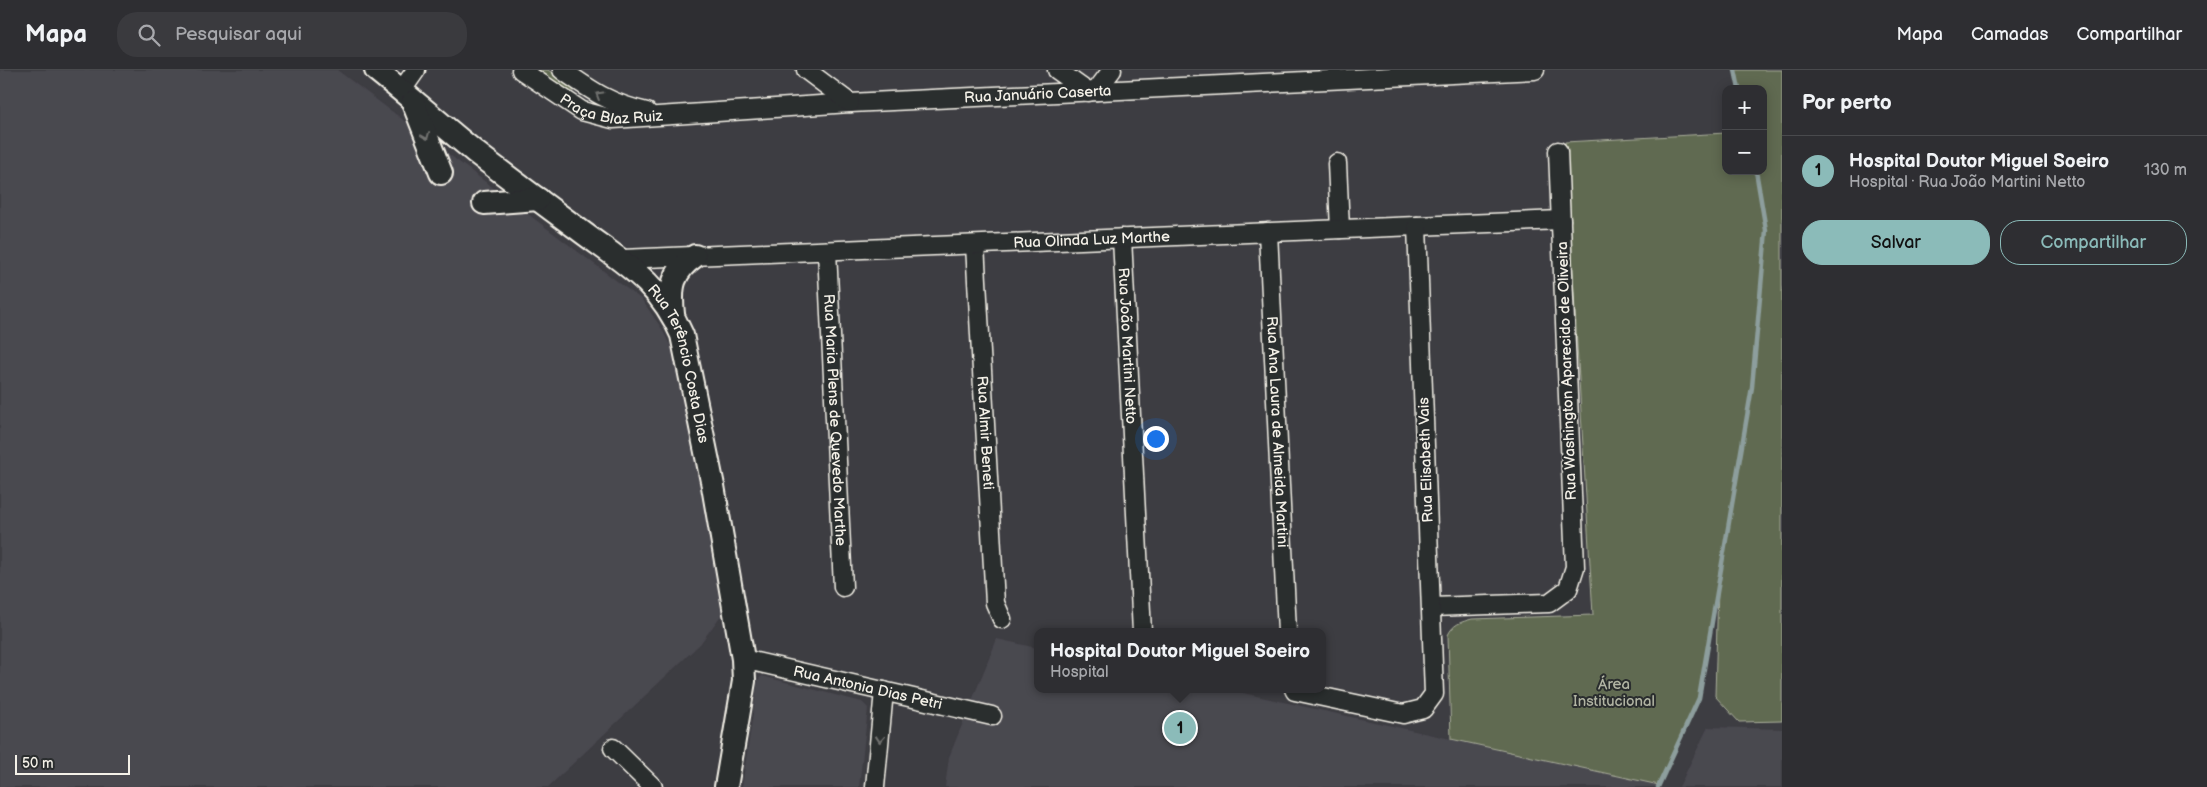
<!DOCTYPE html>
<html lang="pt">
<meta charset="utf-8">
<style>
:root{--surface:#2e2e32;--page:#3a3a3e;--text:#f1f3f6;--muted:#a7a8ac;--line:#494a4d;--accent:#8bbbb9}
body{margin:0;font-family:"Balsamiq Sans",sans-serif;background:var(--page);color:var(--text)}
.controls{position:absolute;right:15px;top:15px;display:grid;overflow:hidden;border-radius:10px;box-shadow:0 2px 12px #0003}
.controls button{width:45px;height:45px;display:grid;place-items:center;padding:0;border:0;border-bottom:1px solid var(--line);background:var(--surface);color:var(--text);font:25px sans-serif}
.scale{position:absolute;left:15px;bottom:12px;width:115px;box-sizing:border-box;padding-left:5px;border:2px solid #f4f1e8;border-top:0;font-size:14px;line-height:18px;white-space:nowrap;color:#f4f1e8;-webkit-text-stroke:4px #2a2d2e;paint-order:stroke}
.you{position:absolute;left:1155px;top:368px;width:18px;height:18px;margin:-12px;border:4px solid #fff;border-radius:50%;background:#1a73e8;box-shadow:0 0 0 8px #1a73e833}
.badge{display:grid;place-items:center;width:32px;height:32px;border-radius:50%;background:var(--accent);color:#111;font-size:16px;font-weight:700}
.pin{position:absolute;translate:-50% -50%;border:2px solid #fff;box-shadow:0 1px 5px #0006}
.popup{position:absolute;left:1034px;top:558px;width:292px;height:65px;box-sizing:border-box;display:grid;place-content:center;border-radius:10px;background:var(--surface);filter:drop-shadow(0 1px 4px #0005);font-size:16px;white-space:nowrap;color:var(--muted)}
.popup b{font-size:19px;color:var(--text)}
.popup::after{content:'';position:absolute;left:50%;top:100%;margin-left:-10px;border:10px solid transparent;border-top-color:var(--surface)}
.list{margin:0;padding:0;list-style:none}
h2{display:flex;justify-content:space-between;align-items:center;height:65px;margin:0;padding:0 20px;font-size:21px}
h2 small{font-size:16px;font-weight:400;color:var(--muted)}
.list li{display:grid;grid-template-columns:32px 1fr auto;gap:15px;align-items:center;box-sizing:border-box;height:70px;padding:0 20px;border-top:1px solid var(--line)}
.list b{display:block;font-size:19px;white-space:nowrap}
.list p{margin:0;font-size:16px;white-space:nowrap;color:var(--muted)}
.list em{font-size:16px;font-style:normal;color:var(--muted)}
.actions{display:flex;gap:10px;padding:15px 20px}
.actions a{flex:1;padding:11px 0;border:1px solid var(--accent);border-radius:20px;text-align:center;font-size:18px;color:var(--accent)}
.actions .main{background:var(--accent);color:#111}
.icon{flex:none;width:28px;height:28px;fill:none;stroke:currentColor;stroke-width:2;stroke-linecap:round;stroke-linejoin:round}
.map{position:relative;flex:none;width:1782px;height:717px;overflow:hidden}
header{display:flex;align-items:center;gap:30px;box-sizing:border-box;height:70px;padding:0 25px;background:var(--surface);border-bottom:1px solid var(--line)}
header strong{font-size:24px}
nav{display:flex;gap:28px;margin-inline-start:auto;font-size:18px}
.search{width:350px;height:45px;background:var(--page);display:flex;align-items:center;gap:12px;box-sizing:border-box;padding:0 18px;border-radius:20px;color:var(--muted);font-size:19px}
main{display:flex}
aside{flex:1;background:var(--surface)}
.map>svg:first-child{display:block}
.built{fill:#4a4850}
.green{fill:#616b51;stroke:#aaae9c}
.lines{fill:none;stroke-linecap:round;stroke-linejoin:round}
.stream{stroke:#8d9e9d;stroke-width:4.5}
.minor-casing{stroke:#f4f1e8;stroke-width:21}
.tertiary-casing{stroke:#f4f1e8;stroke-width:26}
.minor{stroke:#2a2d2e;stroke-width:18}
.tertiary{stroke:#2a2d2e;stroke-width:22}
.oneway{stroke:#71726f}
.labels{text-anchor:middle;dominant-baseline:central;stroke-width:4;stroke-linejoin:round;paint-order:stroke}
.street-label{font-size:15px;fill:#f4f1e8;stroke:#2a2d2e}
.park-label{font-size:15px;fill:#b2b5a4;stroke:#2a2d2e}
</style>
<header>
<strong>Mapa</strong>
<div class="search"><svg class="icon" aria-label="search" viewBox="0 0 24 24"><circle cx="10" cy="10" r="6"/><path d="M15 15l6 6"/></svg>Pesquisar aqui</div>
<nav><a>Mapa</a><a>Camadas</a><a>Compartilhar</a></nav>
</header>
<main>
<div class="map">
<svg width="1782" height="717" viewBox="0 0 1782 717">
<rect width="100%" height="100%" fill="#3d3d42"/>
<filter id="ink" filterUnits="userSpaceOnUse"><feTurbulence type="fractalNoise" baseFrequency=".02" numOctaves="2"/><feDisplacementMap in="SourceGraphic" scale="10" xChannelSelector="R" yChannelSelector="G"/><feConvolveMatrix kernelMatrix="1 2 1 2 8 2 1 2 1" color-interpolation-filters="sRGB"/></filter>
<g filter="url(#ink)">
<g class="built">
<path d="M 0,0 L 337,0 L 642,230 L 662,259 L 679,294 L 722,544 L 700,574 L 548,717 L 0,717 Z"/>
<path d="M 997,569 L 1037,578 L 1038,619 L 1225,619 L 1659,715 L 1658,717 L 945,717 L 949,687 Z"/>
<path d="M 762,606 L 862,632 L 868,638 L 867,647 L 859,717 L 742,717 L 758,610 Z"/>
<path d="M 1708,657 L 1782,659 L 1782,717 L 1679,717 Z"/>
</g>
<g class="green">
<path d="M 532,0 L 548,0 L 573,17 L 573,22 L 570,25 Z"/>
<path d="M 1735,0 L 1782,0 L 1782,651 L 1739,652 L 1715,626 L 1718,517 L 1699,628 L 1659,715 L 1451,669 L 1448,565 C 1453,554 1461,552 1472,549 L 1593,545 L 1565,72 L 1726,63 L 1726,101 L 1763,101 L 1763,19 L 1739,19 Z"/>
</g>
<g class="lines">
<g class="stream">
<path d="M 1735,0 L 1739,19"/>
<path d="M 1658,717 L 1699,628 L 1752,317 L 1766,160 L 1756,101"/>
</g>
<defs>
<g id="minor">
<path id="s1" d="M 521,0 L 582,41 L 613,49 L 850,33 L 1535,0"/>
<path d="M 562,0 C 592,21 610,34 647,42"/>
<path d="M 806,0 L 850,33"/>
<path d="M 1057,0 L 1088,22"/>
<path d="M 402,20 L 416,0"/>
<path d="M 1096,21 L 1112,0"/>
<path d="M 1337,93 L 1340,159"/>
<path id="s2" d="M 1268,162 L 1287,562"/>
<path id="s3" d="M 1122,168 L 1142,562"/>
<path id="s4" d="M 975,175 L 995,533 L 1002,549"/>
<path id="s5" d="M 827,181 L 843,517"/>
<path id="s6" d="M 622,189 L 1561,150"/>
<path d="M 1432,537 L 1549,533 L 1568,519 L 1575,497 L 1558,81"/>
<path id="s7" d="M 743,589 L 992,646"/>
<path d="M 1294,619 L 1295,621 L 1403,644 L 1423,639 L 1434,624 L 1417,156"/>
<path d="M 613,678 L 653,717"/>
<path d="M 875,717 L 884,621"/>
</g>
<g id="tertiary">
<path id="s8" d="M 376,0 C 410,27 442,55 475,82 C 509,108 544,134 578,159 C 623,193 659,211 682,265 L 713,416 L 743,589 L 744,611 L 726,717"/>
<path d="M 413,32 L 441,103"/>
<path d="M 484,133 L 538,129"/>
<path d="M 673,244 C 670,217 672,202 695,186"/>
</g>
</defs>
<use href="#minor" class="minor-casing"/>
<use href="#tertiary" class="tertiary-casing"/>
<use href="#minor" class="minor"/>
<use href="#tertiary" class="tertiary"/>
</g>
<defs><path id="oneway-chevron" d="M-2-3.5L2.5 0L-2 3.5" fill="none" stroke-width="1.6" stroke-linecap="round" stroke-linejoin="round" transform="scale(1.25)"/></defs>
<g class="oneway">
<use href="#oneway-chevron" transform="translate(599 25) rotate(-149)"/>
<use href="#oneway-chevron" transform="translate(426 66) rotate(68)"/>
<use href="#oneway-chevron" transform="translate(880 669) rotate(95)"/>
</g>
</g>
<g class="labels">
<g class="street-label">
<text stroke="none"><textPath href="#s1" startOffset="531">Rua Januário Caserta</textPath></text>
<text stroke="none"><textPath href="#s1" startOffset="102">Praça Blaz Ruiz</textPath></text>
<text stroke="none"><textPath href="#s6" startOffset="470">Rua Olinda Luz Marthe</textPath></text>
<text stroke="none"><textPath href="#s3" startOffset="108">Rua João Martini Netto</textPath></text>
<text stroke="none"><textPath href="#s8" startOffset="434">Rua Terêncio Costa Dias</textPath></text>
<text transform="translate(1567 301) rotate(-92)">Rua Washington Aparecido de Oliveira</text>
<text stroke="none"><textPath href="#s5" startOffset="169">Rua Maria Plens de Quevedo Marthe</textPath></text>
<text stroke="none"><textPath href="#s2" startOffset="200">Rua Ana Laura de Almeida Martini</textPath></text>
<text stroke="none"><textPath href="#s4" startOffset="188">Rua Almir Beneti</textPath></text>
<text transform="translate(1426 390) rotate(-92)">Rua Elisabeth Vais</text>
<text stroke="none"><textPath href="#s7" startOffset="128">Rua Antonia Dias Petri</textPath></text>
</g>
<g class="park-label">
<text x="1614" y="614">Área<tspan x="1614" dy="17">Institucional</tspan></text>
</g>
</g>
</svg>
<div class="controls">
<button>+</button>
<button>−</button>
</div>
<div class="scale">50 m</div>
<div class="you"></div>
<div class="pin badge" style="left:1180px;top:658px">1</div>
<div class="popup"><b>Hospital Doutor Miguel Soeiro</b>Hospital</div>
</div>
<aside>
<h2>Por perto<small></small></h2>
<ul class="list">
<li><span class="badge">1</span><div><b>Hospital Doutor Miguel Soeiro</b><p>Hospital · Rua João Martini Netto</p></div><em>130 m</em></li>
</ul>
<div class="actions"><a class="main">Salvar</a><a>Compartilhar</a></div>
</aside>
</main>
